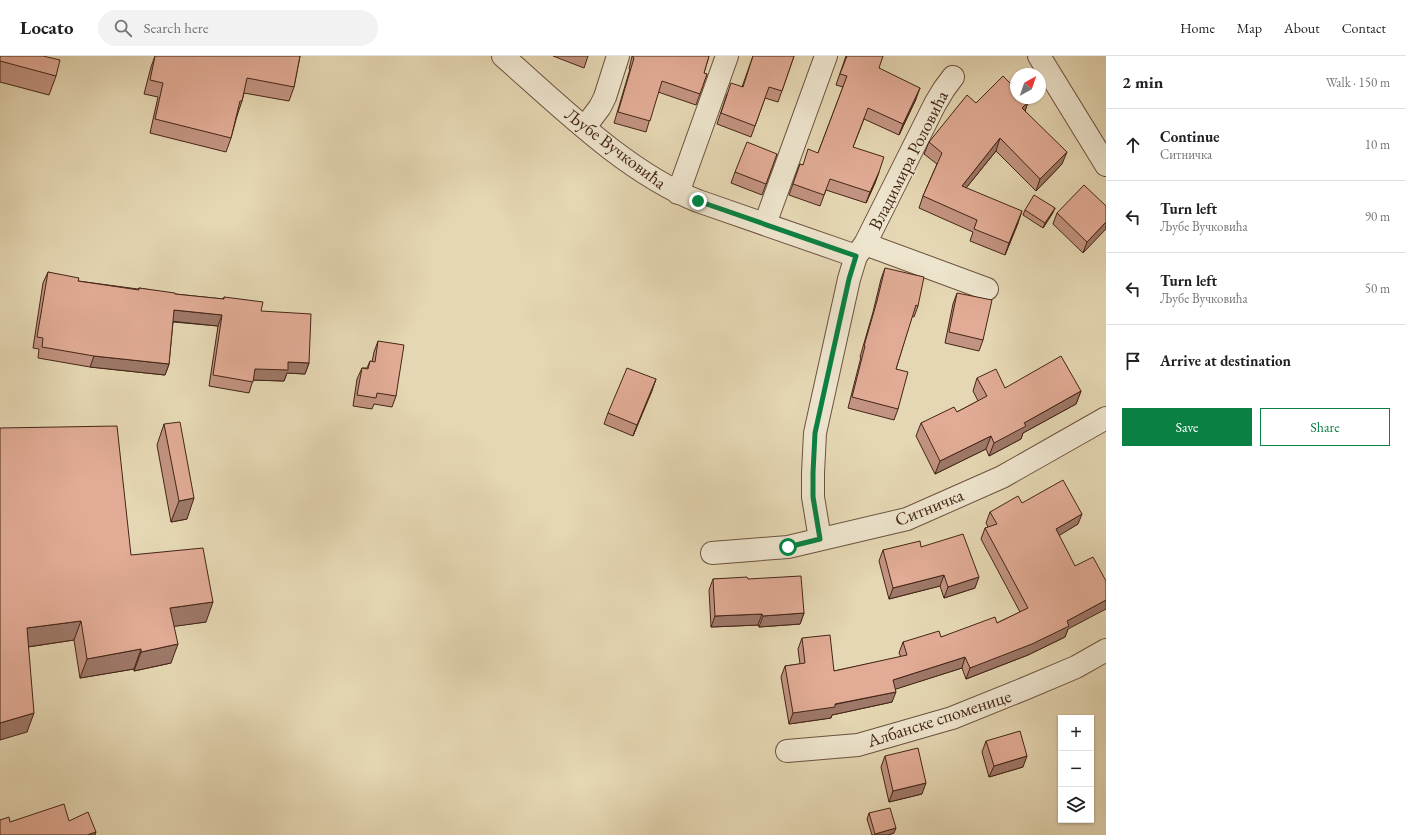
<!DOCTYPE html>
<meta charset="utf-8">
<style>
:root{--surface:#fff;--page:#f2f2f2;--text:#202124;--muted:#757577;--line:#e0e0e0;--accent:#0b8043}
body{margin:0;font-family:"EB Garamond",serif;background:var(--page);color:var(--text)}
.controls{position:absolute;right:12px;bottom:12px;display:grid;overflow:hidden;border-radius:0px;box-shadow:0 1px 3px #0004}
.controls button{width:36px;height:36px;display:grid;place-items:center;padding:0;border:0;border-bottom:1px solid var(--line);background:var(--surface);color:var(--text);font:20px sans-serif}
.compass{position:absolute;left:1010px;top:12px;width:36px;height:36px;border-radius:50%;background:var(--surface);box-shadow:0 1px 3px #0004;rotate:40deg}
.stop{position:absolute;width:12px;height:12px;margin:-9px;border:3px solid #0b8043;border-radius:50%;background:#fff}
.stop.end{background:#0b8043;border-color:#fff;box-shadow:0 1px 4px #0008}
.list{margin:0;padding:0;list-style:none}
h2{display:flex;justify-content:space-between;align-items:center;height:52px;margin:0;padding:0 16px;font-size:17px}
h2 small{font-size:13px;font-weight:400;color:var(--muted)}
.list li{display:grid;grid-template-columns:26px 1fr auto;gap:12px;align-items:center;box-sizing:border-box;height:72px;padding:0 16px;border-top:1px solid var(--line)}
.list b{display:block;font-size:15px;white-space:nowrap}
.list p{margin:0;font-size:13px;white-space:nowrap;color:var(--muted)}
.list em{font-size:13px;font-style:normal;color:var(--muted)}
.actions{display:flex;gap:8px;padding:12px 16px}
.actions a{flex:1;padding:9px 0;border:1px solid var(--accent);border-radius:0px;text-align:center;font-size:14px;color:var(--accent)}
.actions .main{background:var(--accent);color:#fff}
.icon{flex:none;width:22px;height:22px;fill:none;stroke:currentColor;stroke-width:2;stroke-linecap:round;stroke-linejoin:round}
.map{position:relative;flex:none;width:1106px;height:779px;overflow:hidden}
header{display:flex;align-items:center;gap:24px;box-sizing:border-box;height:56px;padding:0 20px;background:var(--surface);border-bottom:1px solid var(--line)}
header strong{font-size:19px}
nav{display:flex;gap:22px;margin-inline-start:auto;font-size:14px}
.search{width:280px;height:36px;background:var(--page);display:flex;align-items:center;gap:10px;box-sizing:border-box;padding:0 14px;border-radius:22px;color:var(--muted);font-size:15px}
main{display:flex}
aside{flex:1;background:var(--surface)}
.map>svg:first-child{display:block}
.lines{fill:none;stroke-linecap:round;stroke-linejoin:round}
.minor-casing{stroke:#6c523e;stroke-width:24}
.minor{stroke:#eee5ce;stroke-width:22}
.wall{fill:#c29380;stroke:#442517}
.shaded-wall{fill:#9e7868;stroke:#442517}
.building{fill:#e1ab95;stroke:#442517}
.route{stroke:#0b8043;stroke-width:5}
.labels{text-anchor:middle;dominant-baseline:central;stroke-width:3;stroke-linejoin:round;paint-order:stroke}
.street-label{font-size:18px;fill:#442517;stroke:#eee5ce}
</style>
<header>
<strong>Locato</strong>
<div class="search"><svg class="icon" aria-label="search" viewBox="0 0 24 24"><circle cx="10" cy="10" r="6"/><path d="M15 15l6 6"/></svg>Search here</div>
<nav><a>Home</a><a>Map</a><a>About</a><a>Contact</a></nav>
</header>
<main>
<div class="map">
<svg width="1106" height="779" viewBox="0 0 1106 779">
<rect width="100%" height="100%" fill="#e5d7b3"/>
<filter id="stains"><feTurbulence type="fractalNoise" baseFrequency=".005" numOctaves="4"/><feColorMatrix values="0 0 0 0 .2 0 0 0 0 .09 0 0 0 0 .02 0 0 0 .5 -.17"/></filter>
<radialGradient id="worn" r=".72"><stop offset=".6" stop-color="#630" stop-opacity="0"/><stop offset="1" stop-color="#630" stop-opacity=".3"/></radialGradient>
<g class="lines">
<defs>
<g id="minor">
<path d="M 503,0 C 561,51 626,116 698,145 L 856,200 L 865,188 L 987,233"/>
<path d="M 1039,0 L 1106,109"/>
<path d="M 585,71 L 600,51 L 605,41 L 618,0"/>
<path d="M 678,137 L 727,0"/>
<path d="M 765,168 L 826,0"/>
<path d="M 865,188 L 935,48 L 944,33 L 953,21"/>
<path d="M 820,483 L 813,441 L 813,417 L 815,377 L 849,223 L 856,200"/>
<path d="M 712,497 L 788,491 L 907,463 L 1002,421 L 1106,362"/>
<path d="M 787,695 L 858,689 L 952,662 L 1024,633 L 1076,611 L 1106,594"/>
</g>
</defs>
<use href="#minor" class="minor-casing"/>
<use href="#minor" class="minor"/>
</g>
<g class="wall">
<path d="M 0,0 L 56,20 L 49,39 L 0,26 Z"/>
<path d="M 155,0 L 300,0 L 294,31 L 289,45 L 244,37 L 242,45 L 237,60 L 231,82 L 226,96 L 150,77 L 158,41 L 144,38 L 151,11 Z"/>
<path d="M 553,0 L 588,0 L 584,12 Z"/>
<path d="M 632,0 L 709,0 L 704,17 L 707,18 L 696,49 L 658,36 L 646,76 L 614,67 L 630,13 L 629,13 Z"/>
<path d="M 753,0 L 794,0 L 778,46 L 765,42 L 751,81 L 717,68 L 727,38 L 742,31 Z"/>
<path d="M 846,0 L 879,12 L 916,43 L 899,79 L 864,63 L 853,91 L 879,116 L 875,127 L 866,147 L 826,134 L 820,150 L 789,139 L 800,108 L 803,109 L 818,97 L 843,31 L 836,29 Z"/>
<path d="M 1028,46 L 1025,55 L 1062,108 L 1036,135 L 996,95 L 966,132 L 1018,167 L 1005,199 L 970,185 L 973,176 L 919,152 L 923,140 L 937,108 L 924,98 L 929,86 L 976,47 Z"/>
<path d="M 777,98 L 762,139 L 731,127 L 735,116 Z"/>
<path d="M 1106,150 L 1083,197 L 1053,168 L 1057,157 Z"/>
<path d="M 1055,152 L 1052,158 L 1043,172 L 1023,159 L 1025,154 Z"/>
<path d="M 885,212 L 918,250 L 914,261 L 912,260 L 896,313 L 898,353 L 894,364 L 848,352 L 861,301 L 860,301 L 873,256 L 881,223 Z"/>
<path d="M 48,216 L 78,225 L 138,233 L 139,232 L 175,238 L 223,243 L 224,241 L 261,255 L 309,307 L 305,318 L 287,317 L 284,325 L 253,324 L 249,337 L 209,330 L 218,270 L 173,266 L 169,308 L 165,319 L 90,311 L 38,302 L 39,293 L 33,292 L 43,227 Z"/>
<path d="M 957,237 L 983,284 L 979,295 L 945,287 L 953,248 Z"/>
<path d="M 378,285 L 396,340 L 392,351 L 374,348 L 372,353 L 353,350 L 357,323 L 362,312 L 367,312 L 370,305 L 372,306 L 374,296 Z"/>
<path d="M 977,322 L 1005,332 L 1081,335 L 1076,348 L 1023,377 L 1021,383 L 989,400 L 986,393 L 935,418 L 916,380 L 921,367 L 957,356 L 978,345 L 973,335 Z"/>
<path d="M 656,323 L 633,380 L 604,368 L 608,357 Z"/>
<path d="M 164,368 L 187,463 L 171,466 L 157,389 Z"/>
<path d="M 0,372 L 131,499 L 206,566 L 174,570 L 171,607 L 134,615 L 134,613 L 80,622 L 74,584 L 28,591 L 27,676 Z"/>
<path d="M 1022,447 L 1078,468 L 1059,479 L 1068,573 L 1065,581 L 1028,599 L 966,623 L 962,612 L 895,633 L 892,646 L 832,659 L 831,662 L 789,668 L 781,621 L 785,610 L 800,608 L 798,593 L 802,582 L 834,615 L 901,601 L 899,597 L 903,586 L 941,581 L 997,567 L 1020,556 L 981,483 L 985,472 L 988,471 L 986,467 L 990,456 Z"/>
<path d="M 921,491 L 975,532 L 944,542 L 940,530 L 889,543 L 879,505 L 883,494 Z"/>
<path d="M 713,523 L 748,523 L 804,557 L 800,568 L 759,571 L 758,569 L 711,571 L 709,534 Z"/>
<path d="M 986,685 L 1023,711 L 989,721 L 982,696 Z"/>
<path d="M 885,700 L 922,738 L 889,746 L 881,711 Z"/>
<path d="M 869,757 L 894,777 L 888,779 L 872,779 L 867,763 Z"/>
</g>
<g class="shaded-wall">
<path d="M 920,32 L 916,43 L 899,79 L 903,68 Z"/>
<path d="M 1028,46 L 1024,58 L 1022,52 Z"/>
<path d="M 1000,82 L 996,95 L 958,142 L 962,130 Z"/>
<path d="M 1067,96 L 1062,108 L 1036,135 L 1040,123 Z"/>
<path d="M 879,116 L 875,127 L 866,147 L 870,136 Z"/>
<path d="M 1055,152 L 1052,158 L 1043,172 L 1045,167 Z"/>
<path d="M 1022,155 L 1018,167 L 1005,199 L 1009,187 Z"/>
<path d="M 1106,166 L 1106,173 L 1083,197 L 1087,186 Z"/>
<path d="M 174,254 L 222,259 L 218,270 L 170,265 Z"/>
<path d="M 94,300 L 169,308 L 165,319 L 90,311 Z"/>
<path d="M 288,306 L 309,307 L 305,318 L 287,317 L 284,325 L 251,324 L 255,313 Z"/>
<path d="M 656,323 L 652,335 L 633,380 L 637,369 Z"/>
<path d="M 1081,335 L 1076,348 L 1023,377 L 1021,383 L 989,400 L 994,387 L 1024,367 Z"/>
<path d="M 991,380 L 986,393 L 935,418 L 940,405 Z"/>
<path d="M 194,442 L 187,463 L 171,466 L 179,445 Z"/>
<path d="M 1082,458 L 1078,468 L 1052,484 L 1056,473 Z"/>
<path d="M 944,519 L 940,530 L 889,543 L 893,532 Z"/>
<path d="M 979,521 L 975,532 L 944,542 L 948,531 Z"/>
<path d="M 1106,544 L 1106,553 L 1068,573 L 1065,581 L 1028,599 L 966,623 L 970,612 L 1067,565 Z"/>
<path d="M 213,546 L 206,566 L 163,572 L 170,552 Z"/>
<path d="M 804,557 L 800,568 L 759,571 L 763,560 Z"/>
<path d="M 762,558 L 758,569 L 711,571 L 715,560 Z"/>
<path d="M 81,565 L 74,584 L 20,592 L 27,572 Z"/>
<path d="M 178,588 L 171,607 L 134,615 L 141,596 Z"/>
<path d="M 141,593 L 134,613 L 80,622 L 87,603 Z"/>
<path d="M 965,601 L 962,612 L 890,635 L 893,624 Z"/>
<path d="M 896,636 L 892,646 L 832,659 L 831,662 L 789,668 L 793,657 Z"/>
<path d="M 34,657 L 27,676 L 0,684 L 0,667 Z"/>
<path d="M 1027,700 L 1023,711 L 989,721 L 994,710 Z"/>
<path d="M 926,727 L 922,738 L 889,746 L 893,735 Z"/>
<path d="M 896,772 L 894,777 L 888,779 L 875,779 L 875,778 Z"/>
<path d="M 96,776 L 95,779 L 87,779 Z"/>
</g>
<g class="building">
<path d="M 0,0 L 43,0 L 60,4 L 56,20 L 0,5 Z"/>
<path d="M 155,0 L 300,0 L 294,31 L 247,22 L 242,45 L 240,45 L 231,82 L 155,63 L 163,27 L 150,24 Z"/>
<path d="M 633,0 L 709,0 L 704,17 L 707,18 L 700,38 L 662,25 L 650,65 L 618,56 L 634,2 L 633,2 Z"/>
<path d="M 753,0 L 794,0 L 782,35 L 769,31 L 755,70 L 721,57 L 731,27 L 743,31 Z"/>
<path d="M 847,0 L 883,0 L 879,12 L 920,32 L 903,68 L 868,52 L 853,91 L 884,101 L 879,116 L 870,136 L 830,123 L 824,139 L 793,128 L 800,108 L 803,109 L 808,93 L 818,97 L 847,20 L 840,18 Z"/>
<path d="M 1003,20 L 1016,33 L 1016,42 L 1025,42 L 1028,46 L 1022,52 L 1067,96 L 1040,123 L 1000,82 L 962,130 L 1022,155 L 1009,187 L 974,173 L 977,164 L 923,140 L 942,97 L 929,86 L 967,39 L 976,47 Z"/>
<path d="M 747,86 L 777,98 L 766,128 L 735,116 Z"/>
<path d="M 1084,129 L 1106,150 L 1106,166 L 1087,186 L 1057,157 Z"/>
<path d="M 1034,139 L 1055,152 L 1045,167 L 1025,154 Z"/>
<path d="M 885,212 L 924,221 L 918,250 L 916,249 L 896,313 L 908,316 L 898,353 L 852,341 L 865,290 L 864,290 L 877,245 Z"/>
<path d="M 48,216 L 79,222 L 78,225 L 139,234 L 139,232 L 175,237 L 175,238 L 224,243 L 224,241 L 263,246 L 261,255 L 311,258 L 309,307 L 288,306 L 288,314 L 255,313 L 253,326 L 213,319 L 222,259 L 174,254 L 169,308 L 94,300 L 42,291 L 43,282 L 37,281 Z"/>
<path d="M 957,237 L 992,244 L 983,284 L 949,276 Z"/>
<path d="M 378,285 L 404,289 L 396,340 L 377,337 L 376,342 L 357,339 L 362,312 L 368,313 L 370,305 L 375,306 Z"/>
<path d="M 1061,300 L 1081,335 L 1024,367 L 1026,370 L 994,387 L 991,380 L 940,405 L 921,367 L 954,351 L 957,356 L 987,340 L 977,322 L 996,313 L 1005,332 Z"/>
<path d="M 627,312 L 656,323 L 637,369 L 608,357 Z"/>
<path d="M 180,366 L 194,442 L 179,445 L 164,368 Z"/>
<path d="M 117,370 L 131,499 L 203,492 L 213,546 L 170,552 L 178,588 L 141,596 L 141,593 L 87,603 L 81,565 L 27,572 L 34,657 L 0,667 L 0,372 Z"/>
<path d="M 1063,424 L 1082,458 L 1056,473 L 1075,510 L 1093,501 L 1106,525 L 1106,544 L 1067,565 L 1069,570 L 1032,588 L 970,612 L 965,601 L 893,624 L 896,636 L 835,648 L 835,651 L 793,657 L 785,610 L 805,607 L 802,582 L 830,579 L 834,615 L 907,599 L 903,586 L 939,575 L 941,581 L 995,561 L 997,567 L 1028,552 L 985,472 L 997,468 L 990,456 L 1018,440 L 1022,447 Z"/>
<path d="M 963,478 L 979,521 L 948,531 L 944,519 L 893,532 L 883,494 L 920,485 L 921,491 Z"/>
<path d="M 801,520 L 804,557 L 763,560 L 762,558 L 715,560 L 713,523 L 747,521 L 748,523 Z"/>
<path d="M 1020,675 L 1027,700 L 994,710 L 986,685 Z"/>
<path d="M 918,692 L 926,727 L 893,735 L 885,700 Z"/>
<path d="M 64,748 L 69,765 L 88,756 L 96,776 L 87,779 L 0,779 L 0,764 L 9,761 L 10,766 Z"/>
<path d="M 890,752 L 896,772 L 875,778 L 869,757 Z"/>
</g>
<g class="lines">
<path class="route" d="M 698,145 L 856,200 L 849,223 L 815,377 L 813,417 L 813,441 L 820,483 L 788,491"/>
</g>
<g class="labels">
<g class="street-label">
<text transform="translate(616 92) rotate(37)">Љубе Вучковића</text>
<text transform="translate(908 104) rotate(-63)">Владимира Роловића</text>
<text transform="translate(929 451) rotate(-22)">Ситничка</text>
<text transform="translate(939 662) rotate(-18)">Албанске споменице</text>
</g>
</g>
<rect width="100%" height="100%" filter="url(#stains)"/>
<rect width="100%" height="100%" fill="url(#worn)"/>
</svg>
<div class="controls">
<button>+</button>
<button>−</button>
<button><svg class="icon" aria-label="layers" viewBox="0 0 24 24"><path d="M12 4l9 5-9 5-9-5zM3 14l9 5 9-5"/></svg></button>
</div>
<svg class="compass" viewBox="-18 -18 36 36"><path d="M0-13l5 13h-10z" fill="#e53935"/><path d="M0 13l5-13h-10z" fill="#757577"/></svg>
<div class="stop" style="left:788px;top:491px"></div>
<div class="stop end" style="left:698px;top:145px"></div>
</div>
<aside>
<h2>2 min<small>Walk · 150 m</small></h2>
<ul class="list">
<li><svg class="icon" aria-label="ahead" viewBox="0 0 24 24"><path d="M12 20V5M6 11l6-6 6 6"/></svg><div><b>Continue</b><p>Ситничка</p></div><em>10 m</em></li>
<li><svg class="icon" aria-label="left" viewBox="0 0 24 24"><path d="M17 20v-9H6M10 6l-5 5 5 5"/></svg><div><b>Turn left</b><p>Љубе Вучковића</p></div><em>90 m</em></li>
<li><svg class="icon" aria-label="left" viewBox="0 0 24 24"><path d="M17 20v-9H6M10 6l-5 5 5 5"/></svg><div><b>Turn left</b><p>Љубе Вучковића</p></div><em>50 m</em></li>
<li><svg class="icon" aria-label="arrive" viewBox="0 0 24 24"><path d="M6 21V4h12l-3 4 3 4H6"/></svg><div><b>Arrive at destination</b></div></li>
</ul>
<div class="actions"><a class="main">Save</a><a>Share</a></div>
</aside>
</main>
